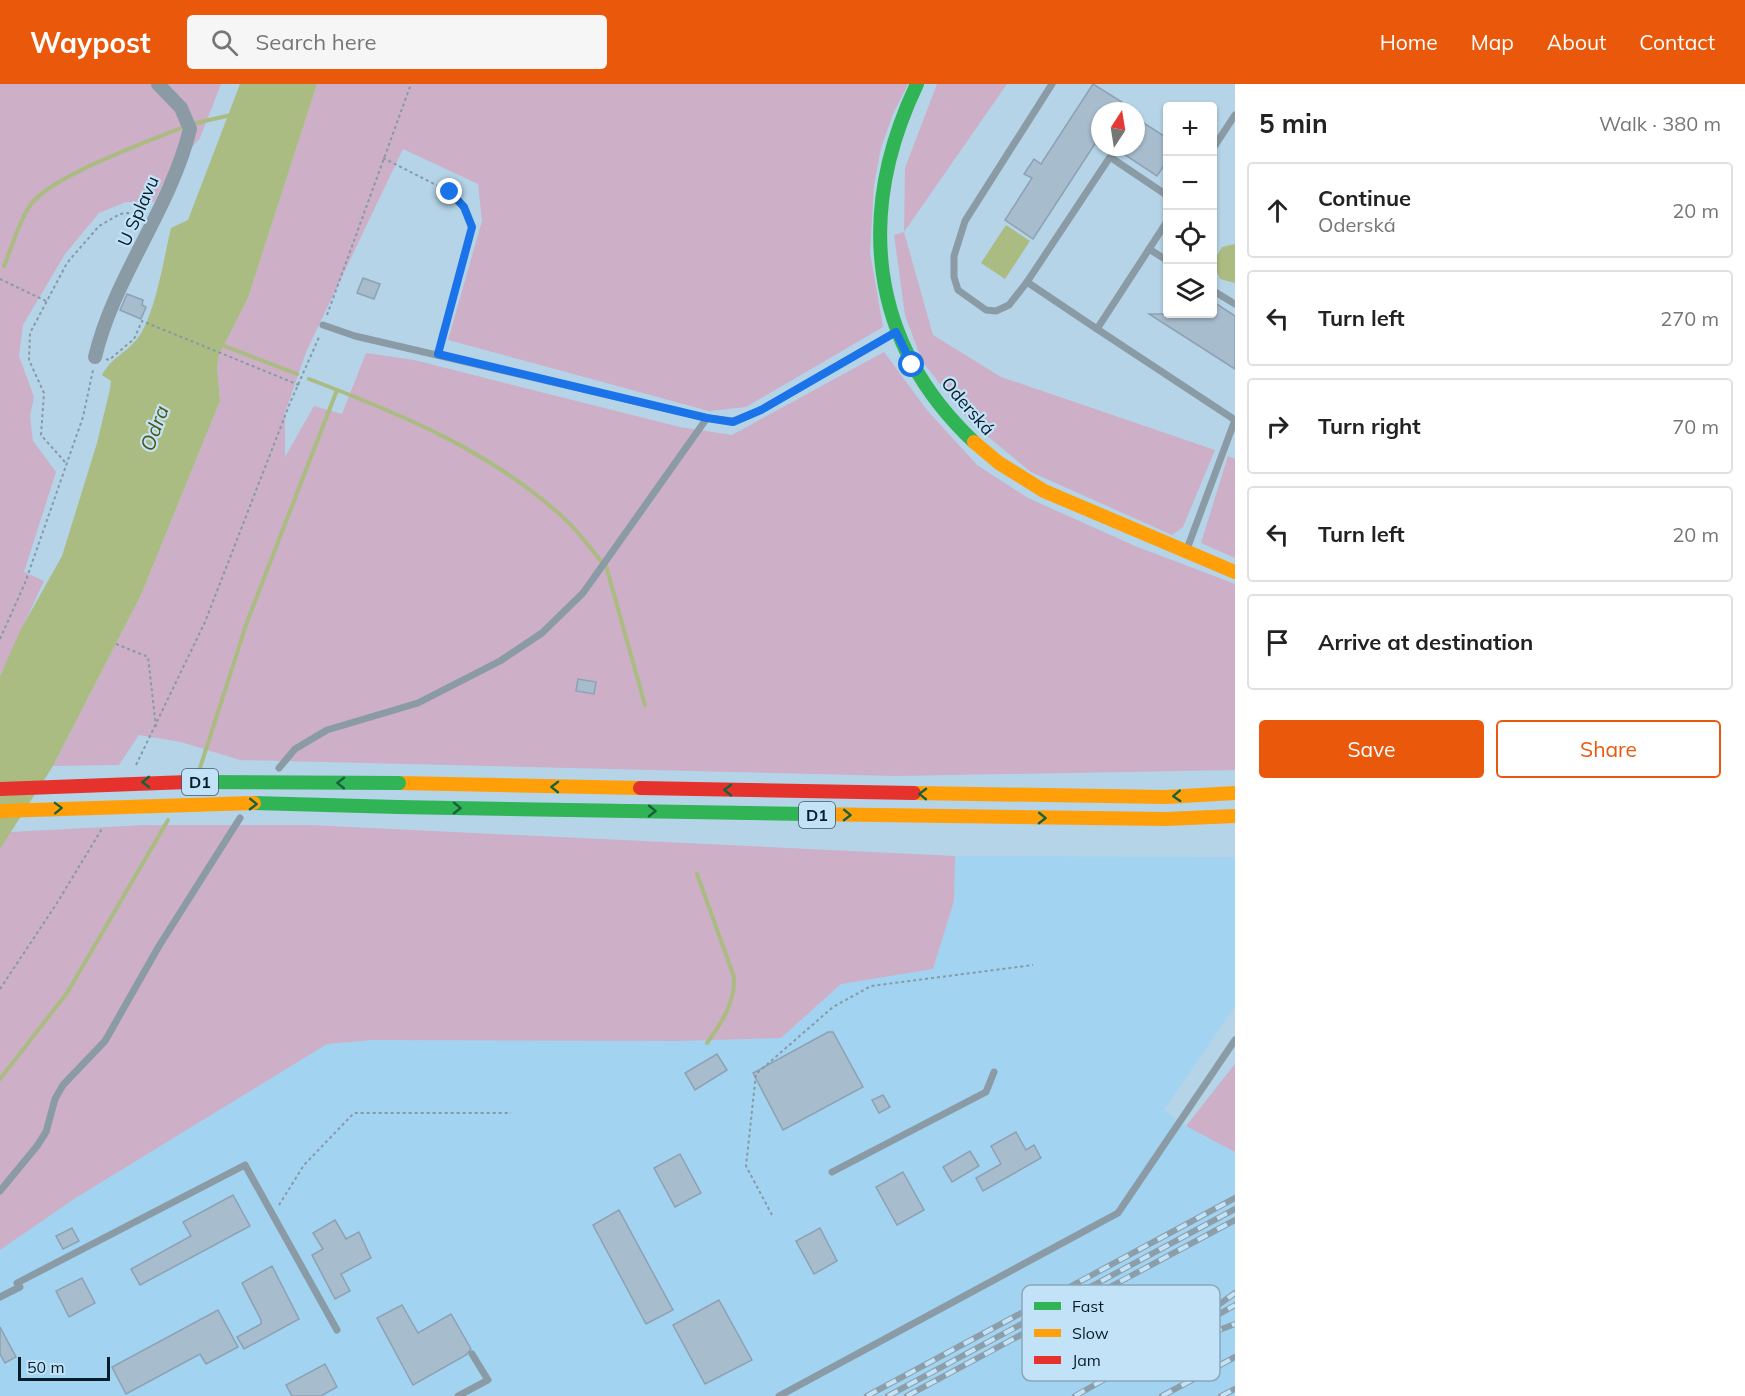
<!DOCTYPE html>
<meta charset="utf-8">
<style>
:root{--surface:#fff;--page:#f6f6f6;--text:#222;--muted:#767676;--line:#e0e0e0;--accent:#ea580c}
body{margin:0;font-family:Mulish,sans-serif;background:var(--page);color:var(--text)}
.controls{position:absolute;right:18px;top:18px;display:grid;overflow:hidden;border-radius:6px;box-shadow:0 2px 4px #0004}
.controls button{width:54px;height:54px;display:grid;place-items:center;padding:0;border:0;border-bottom:2px solid var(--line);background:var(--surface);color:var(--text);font:30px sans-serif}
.compass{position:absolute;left:1091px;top:18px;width:54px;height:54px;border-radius:50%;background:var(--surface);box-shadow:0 2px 4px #0004;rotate:12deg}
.scale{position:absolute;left:18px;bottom:15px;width:92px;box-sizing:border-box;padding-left:6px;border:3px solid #071d2a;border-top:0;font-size:16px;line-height:21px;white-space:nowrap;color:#071d2a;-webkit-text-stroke:4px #c2e3f7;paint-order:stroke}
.stop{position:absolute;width:18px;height:18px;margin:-14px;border:4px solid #1a73e8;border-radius:50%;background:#fff}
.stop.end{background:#1a73e8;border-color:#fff;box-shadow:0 2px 6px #0008}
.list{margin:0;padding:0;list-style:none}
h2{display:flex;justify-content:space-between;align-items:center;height:78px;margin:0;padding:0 24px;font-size:26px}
h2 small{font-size:20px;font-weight:400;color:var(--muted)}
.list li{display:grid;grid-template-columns:39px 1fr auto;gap:18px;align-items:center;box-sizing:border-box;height:96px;margin:0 12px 12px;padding:0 12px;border:2px solid var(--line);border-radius:6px}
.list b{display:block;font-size:22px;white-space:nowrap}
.list p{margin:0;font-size:20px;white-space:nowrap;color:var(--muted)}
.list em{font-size:20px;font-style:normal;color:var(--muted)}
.actions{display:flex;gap:12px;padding:18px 24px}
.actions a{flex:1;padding:14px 0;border:2px solid var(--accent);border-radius:6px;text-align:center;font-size:21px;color:var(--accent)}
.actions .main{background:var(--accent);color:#fff}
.icon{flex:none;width:33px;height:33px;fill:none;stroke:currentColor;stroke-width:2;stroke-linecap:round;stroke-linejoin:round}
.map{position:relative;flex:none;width:1235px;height:1312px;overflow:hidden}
header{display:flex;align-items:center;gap:36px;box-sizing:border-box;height:84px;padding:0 30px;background:var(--accent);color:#fff}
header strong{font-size:28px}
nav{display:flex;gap:33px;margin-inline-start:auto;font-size:21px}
.search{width:420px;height:54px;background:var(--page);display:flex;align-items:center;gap:15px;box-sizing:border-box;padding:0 21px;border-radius:6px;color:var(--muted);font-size:22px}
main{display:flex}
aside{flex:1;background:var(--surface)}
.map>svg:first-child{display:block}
.built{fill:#a2d3f1}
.green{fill:#cdafc8}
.water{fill:#aabc81}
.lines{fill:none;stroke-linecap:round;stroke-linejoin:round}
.stream{stroke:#aabc81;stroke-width:4}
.building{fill:#a7bccd;stroke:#8da1b2;stroke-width:1.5}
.path{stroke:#8799a6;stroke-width:2;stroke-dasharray:3 3;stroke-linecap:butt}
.lane{stroke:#8b9ba6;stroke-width:7}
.street{stroke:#8b9ba6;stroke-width:14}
.fast{stroke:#30b455;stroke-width:14}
.slow{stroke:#ff9f0a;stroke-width:14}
.jam{stroke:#e5322d;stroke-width:14}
.rail-casing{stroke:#8c9ea9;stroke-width:6}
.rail{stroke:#c2e3f7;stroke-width:4;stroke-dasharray:11;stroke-linecap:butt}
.fast-bridge{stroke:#30b455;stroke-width:14}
.slow-bridge{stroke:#ff9f0a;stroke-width:14}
.jam-bridge{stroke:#e5322d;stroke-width:14}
.oneway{stroke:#19613d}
.route{stroke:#1a73e8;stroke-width:8}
.labels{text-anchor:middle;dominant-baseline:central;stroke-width:4.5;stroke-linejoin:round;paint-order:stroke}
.shield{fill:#c2e3f7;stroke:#3f5868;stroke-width:1.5}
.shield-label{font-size:16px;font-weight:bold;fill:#071d2a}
.street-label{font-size:18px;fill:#071d2a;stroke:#c2e3f7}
.water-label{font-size:20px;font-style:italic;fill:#4e5611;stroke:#c2e3f7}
.key{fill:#c2e3f7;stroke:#8aa8ba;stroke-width:1.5}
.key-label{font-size:16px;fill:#071d2a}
</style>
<header>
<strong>Waypost</strong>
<div class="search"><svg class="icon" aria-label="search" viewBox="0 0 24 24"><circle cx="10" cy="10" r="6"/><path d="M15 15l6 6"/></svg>Search here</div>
<nav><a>Home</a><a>Map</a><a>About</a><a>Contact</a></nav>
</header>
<main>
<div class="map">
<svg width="1235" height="1312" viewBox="0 0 1235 1312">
<rect width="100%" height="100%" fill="#b5d4e7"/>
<path class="built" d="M 955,772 L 1235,773 L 1235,922 L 1164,1026 L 1186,1042 L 1235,1068 L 1235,1312 L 0,1312 L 0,1166 L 74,1115 L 327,960 L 373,956 L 679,957 L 781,954 L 841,900 L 933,885 L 954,817 Z"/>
<g class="green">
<path d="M 0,0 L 221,0 L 200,54 L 169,89 L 154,118 L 126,118 L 99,129 L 65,170 L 23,241 L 19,272 L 34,313 L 30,332 L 33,357 L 56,388 L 24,488 L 44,497 L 0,592 Z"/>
<path d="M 317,0 L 908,0 L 893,30 L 881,64 L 874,101 L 870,168 L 883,243 L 746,323 L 709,327 L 448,256 L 482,137 L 478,100 L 403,65 L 306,268 L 285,329 L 285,373 L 314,322 L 342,330 L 366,269 L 414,276 L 680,343 L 732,351 L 884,268 L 927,326 L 977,381 L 1028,414 L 1135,462 L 1235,500 L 1235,686 L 897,692 L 240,676 L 181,658 L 139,651 L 119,681 L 53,682 L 141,511 L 220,317 L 217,282 L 219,271 L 248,214 Z"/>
<path d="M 937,0 L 1007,0 L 904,148 L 933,251 L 1001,293 L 1215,366 L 1183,443 L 1172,451 L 1031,388 L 970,338 L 922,277 L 905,231 L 894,151 L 904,148 L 905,84 Z"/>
<path d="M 1228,372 L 1235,375 L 1235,474 L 1201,459 Z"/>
<path d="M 144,741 L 309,741 L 955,772 L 954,817 L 933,885 L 841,900 L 781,954 L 679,957 L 373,956 L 327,960 L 74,1115 L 0,1166 L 0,765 L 10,748 Z"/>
<path d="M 1235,980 L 1235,1068 L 1186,1042 Z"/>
</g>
<g class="water">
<path d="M 240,0 L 317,0 L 248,214 L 219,271 L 217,282 L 220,317 L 141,511 L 53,682 L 0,765 L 0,592 L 21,545 L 62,472 L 97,359 L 110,305 L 111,297 L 102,291 C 111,274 126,269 137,255 C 155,233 164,173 171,144 L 188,136 Z"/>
<path d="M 1006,141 L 1030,157 L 1005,195 L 981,179 Z"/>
<path d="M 1235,160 L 1235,199 L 1220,195 L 1213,178 L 1222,163 Z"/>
</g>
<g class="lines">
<g class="stream">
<path d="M 196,39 L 231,31"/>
<path d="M 4,182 C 12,163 18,140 29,123 C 47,93 148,58 183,43"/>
<path d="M 219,260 L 297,290"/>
<path d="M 309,295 C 401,330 491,367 565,435 C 578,447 589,463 601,477"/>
<path d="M 606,482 L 645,621"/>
<path d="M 200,684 L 247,538 L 337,306"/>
<path d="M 697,790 L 734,893 C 735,919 722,938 707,959"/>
<path d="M 0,995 L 67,909 L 168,736"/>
</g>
</g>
<g class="building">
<path d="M 1093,0 L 1122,18 L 1117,27 L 1100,27 L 1100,52 L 1033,155 L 1005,136 L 1032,94 L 1024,90 L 1034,75 L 1041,80 Z"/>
<path d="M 1136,34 L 1167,54 L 1167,77 L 1157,92 L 1113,63 L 1136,63 Z"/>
<path d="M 363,194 L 380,200 L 374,215 L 357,209 Z"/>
<path d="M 127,210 L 143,216 L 142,221 L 146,223 L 141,235 L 120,226 Z"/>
<path d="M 1212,217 L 1235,232 L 1235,285 L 1149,230 L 1212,230 Z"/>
<path d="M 578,595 L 596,598 L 594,610 L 576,607 Z"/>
<path d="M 828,948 L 833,948 L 863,1003 L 783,1046 L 753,989 Z"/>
<path d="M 717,970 L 727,986 L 695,1006 L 685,989 Z"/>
<path d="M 883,1011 L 890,1023 L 879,1029 L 872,1016 Z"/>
<path d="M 1016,1048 L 1026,1066 L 1034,1061 L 1041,1074 L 983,1107 L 976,1094 L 1001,1080 L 991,1062 Z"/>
<path d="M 970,1067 L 979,1082 L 952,1098 L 943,1083 Z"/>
<path d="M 680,1070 L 701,1109 L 675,1123 L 654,1084 Z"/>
<path d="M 903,1088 L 924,1126 L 897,1141 L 876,1103 Z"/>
<path d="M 233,1111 L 250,1142 L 140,1201 L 131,1185 L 191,1152 L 183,1138 Z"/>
<path d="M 619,1126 L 673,1226 L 646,1240 L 593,1141 Z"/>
<path d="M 335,1136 L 346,1155 L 359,1148 L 371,1174 L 341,1190 L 350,1207 L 335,1215 L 312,1171 L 323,1165 L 313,1149 Z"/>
<path d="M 72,1144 L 79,1157 L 63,1165 L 56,1152 Z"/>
<path d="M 820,1144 L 837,1177 L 814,1190 L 796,1157 Z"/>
<path d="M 272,1182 L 299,1235 L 244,1265 L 237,1253 L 261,1240 L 261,1236 L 242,1199 Z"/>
<path d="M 82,1194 L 95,1219 L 69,1233 L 56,1207 Z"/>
<path d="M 719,1216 L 752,1276 L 705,1300 L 673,1241 Z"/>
<path d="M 402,1221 L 418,1249 L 451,1230 L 471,1265 L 466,1271 L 413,1301 L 377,1234 Z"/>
<path d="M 218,1226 L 238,1263 L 206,1280 L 200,1270 L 126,1310 L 112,1283 Z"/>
<path d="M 0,1243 L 16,1273 L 5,1279 L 0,1270 Z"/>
<path d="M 325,1280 L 337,1303 L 321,1312 L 292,1312 L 286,1301 Z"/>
</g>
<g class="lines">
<g class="path">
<path d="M 383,74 L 450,108 L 463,123 L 472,143 L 440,262"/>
<path d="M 0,195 L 48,218"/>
<path d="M 327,231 L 411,0"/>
<path d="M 106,275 L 109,276 L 134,255 L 142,237 L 299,301"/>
<path d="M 65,378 L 41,351 L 44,309 L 29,276 L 30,249 L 67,179 L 99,142 L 120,130 L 145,127"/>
<path d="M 0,555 L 25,499 L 83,333 L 93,286"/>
<path d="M 116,560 L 148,573 L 156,643"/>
<path d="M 136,681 L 205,538 L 290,319 L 320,251"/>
<path d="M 0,905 L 57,819 L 103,743"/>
<path d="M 279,1121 L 304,1081 L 354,1029 L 511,1029"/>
<path d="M 772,1131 L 746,1082 L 756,990 L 833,923 L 871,902 L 1033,881"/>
</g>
<g class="lane">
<path d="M 1052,0 L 965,137 L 954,172 L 954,193 L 958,206 L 986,226 L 996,227 L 1009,221 L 1027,198 L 1097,245"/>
<path d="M 1212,66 L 1235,31"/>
<path d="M 1168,136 L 1097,245 L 1235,336"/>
<path d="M 1149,165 L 1168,177"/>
<path d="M 1027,198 L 1110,73 L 1168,112"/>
<path d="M 1212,206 L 1235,220"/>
<path d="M 323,241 L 355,252 L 707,334 L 733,337 L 761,326 L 895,248"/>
<path d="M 1187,465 L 1235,336"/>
<path d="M 279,684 L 295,665 L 327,646 L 418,619 L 500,577 L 542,549 L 583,509 L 707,334"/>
<path d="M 832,1088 L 986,1008 L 994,988"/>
<path d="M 0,1107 L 37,1062 L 46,1048 L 55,1015 L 63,1001 L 105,957 L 159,862 L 240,734"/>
<path d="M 0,1213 L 20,1203 L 17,1199 L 245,1081 L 337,1246"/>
<path d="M 458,1312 L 488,1296 L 472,1270"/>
<path d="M 779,1312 L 1118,1129 L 1235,956"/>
</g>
<path class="street" d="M 95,273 C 114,193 170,126 190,45 L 181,24 L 158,0"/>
<g class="fast">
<path d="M 917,0 C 856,128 868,258 974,358"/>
<path d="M 398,723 L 808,730"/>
</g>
<g class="slow">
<path d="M 974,358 L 999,379 L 1044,407 L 1235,488"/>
<path d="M 399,699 L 640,704"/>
<path d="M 914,709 L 1166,713 L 1235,709"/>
<path d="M 808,730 L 1165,735 L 1235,732"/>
</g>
<path class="jam" d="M 640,704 L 914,709"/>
<defs>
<g id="rail">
<path d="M 1210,1227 L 1235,1209"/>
<path d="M 1170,1264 L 1235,1240"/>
<path d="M 867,1312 L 1235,1114"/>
<path d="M 888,1312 L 1235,1125"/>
<path d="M 907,1312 L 1235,1136"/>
<path d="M 1075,1312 L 1235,1221"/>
<path d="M 1162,1312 L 1235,1273"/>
<path d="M 1221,1312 L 1235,1305"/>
</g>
</defs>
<use href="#rail" class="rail-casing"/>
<use href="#rail" class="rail"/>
<g class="fast-bridge">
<path d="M 188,698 L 399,699"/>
<path d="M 254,719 L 398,723"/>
</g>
<path class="slow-bridge" d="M 0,727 L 254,719"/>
<path class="jam-bridge" d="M 0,705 L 188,698"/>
</g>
<defs><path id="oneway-chevron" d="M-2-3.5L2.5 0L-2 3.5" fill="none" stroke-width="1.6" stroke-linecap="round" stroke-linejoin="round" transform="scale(1.5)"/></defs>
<g class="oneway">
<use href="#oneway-chevron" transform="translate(146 698) rotate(179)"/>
<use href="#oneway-chevron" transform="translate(341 699) rotate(-179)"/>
<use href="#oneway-chevron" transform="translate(555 703) rotate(-179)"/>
<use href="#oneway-chevron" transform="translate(728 706) rotate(-179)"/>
<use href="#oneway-chevron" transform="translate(923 710) rotate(-179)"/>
<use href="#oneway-chevron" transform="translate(1177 712) rotate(177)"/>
<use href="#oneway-chevron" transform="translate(253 720) rotate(1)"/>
<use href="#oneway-chevron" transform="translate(58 724) rotate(-2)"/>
<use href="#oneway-chevron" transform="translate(457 724) rotate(1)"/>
<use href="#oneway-chevron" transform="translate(652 727) rotate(1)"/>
<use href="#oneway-chevron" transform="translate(847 731) rotate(1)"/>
<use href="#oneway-chevron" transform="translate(1042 734) rotate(1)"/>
</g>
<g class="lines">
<path class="route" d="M 450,108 L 464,123 L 472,143 L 438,270 L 707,334 L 733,338 L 761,326 L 896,248 L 912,281"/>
</g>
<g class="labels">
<g class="shield">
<rect x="182" y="685" width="36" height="26" rx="4.5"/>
<rect x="799" y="718" width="36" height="26" rx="4.5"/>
</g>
<g class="shield-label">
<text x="200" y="698">D1</text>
<text x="817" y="731">D1</text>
</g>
<g class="street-label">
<text transform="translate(138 127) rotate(-66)">U Splavu</text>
<text transform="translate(968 322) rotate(49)">Oderská</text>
</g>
<g class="water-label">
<text transform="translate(154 344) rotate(-70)">Odra</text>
</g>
</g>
<rect x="1022" y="1201" width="198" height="96" rx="9" class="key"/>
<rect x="1034" y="1218" width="27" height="8" fill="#30b455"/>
<rect x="1034" y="1245" width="27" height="8" fill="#ff9f0a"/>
<rect x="1034" y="1272" width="27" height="8" fill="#e5322d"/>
<g class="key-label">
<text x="1072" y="1228">Fast</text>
<text x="1072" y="1255">Slow</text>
<text x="1072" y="1282">Jam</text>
</g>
</svg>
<div class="controls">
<button>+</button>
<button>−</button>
<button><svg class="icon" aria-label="locate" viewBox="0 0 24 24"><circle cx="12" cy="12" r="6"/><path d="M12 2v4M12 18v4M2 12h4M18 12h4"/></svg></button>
<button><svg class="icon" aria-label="layers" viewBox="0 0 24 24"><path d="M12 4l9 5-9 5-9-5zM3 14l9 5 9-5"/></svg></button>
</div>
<svg class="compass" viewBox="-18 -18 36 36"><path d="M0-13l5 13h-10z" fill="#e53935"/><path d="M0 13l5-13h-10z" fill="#767676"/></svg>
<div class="scale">50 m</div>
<div class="stop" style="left:912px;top:281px"></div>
<div class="stop end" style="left:450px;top:108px"></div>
</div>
<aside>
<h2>5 min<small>Walk · 380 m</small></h2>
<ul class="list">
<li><svg class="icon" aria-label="ahead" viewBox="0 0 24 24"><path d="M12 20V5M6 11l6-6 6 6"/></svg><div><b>Continue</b><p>Oderská</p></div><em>20 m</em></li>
<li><svg class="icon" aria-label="left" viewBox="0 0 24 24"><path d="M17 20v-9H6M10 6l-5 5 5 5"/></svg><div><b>Turn left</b></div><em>270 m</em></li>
<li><svg class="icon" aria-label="right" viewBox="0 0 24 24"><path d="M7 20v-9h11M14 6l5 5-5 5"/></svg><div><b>Turn right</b></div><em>70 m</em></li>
<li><svg class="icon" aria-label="left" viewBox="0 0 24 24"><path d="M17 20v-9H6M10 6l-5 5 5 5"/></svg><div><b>Turn left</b></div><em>20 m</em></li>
<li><svg class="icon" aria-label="arrive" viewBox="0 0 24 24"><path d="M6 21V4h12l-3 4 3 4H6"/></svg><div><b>Arrive at destination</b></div></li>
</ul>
<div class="actions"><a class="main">Save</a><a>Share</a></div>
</aside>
</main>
